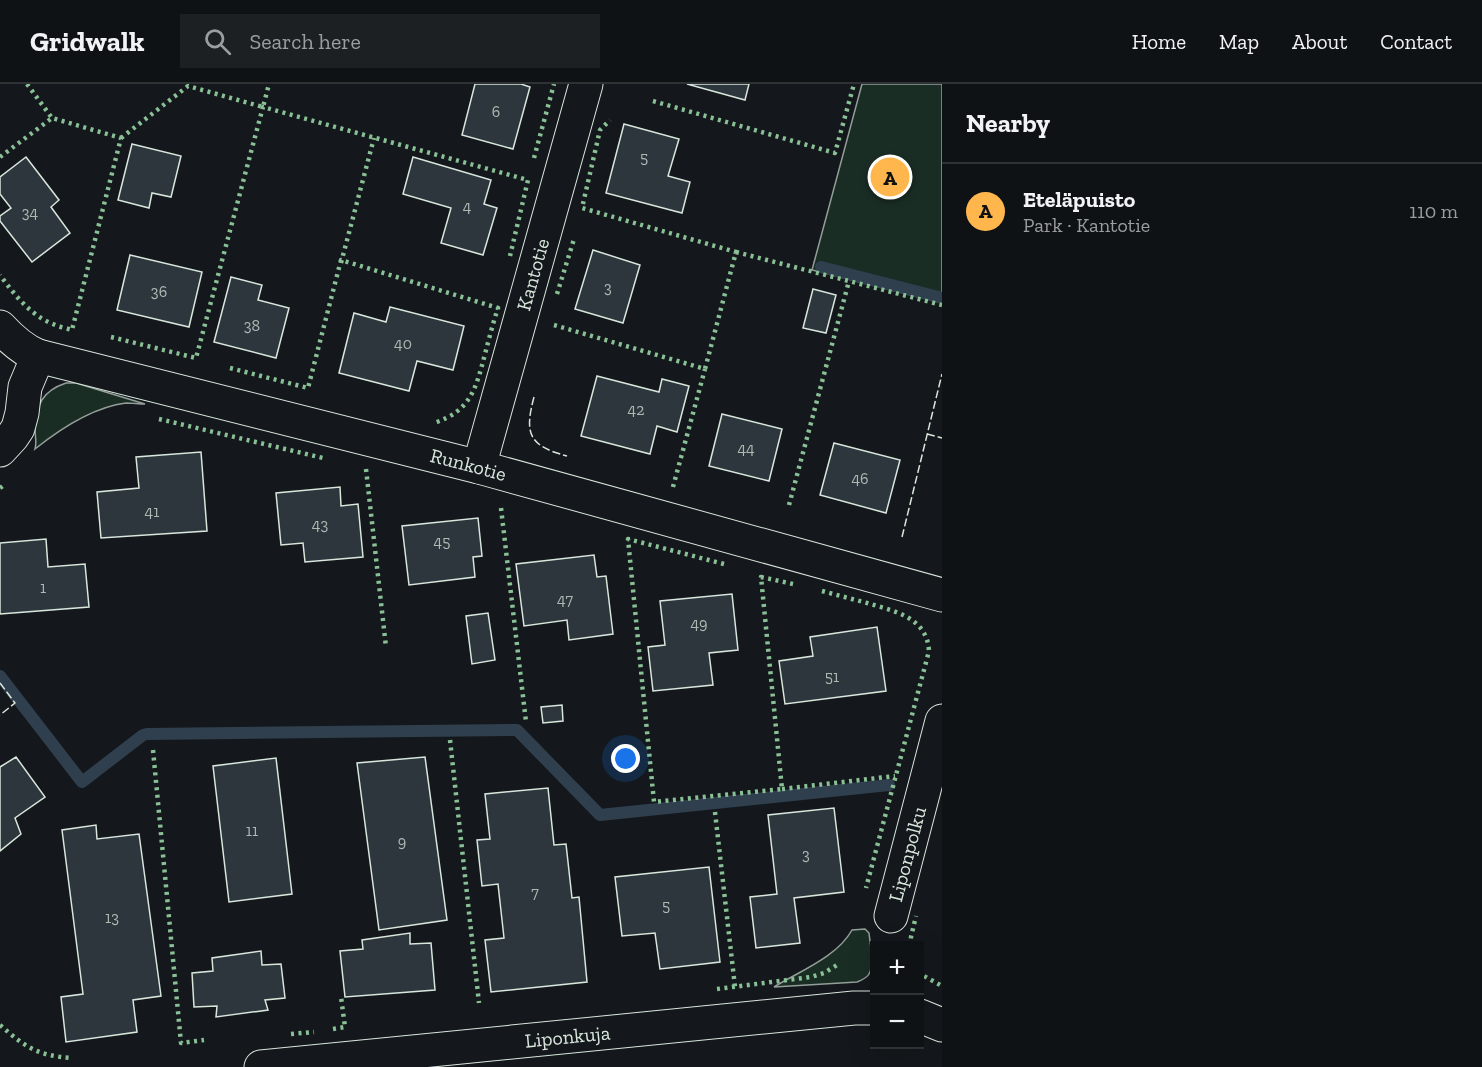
<!DOCTYPE html>
<meta charset="utf-8">
<style>
:root{--surface:#0f1215;--page:#1d2022;--text:#f1f3f6;--muted:#9b9ea0;--line:#2f3234;--accent:#ffb74d}
body{margin:0;font-family:"Zilla Slab",serif;background:var(--page);color:var(--text)}
.controls{position:absolute;right:18px;bottom:18px;display:grid;overflow:hidden;border-radius:0px;box-shadow:0 6px 24px #0002}
.controls button{width:54px;height:54px;display:grid;place-items:center;padding:0;border:0;border-bottom:2px solid var(--line);background:var(--surface);color:var(--text);font:30px sans-serif}
.you{position:absolute;left:626px;top:675px;width:21px;height:21px;margin:-15px;border:4px solid #fff;border-radius:50%;background:#1a73e8;box-shadow:0 0 0 9px #1a73e833}
.badge{display:grid;place-items:center;width:39px;height:39px;border-radius:50%;background:var(--accent);color:#111;font-size:20px;font-weight:700}
.pin{position:absolute;translate:-50% -50%;border:3px solid #fff;box-shadow:0 2px 6px #0006}
.list{margin:0;padding:0;list-style:none}
h2{display:flex;justify-content:space-between;align-items:center;height:78px;margin:0;padding:0 24px;font-size:26px}
h2 small{font-size:20px;font-weight:400;color:var(--muted)}
.list li{display:grid;grid-template-columns:39px 1fr auto;gap:18px;align-items:center;box-sizing:border-box;height:96px;padding:0 24px;border-top:2px solid var(--line)}
.list b{display:block;font-size:22px;white-space:nowrap}
.list p{margin:0;font-size:20px;white-space:nowrap;color:var(--muted)}
.list em{font-size:20px;font-style:normal;color:var(--muted)}
.icon{flex:none;width:33px;height:33px;fill:none;stroke:currentColor;stroke-width:2;stroke-linecap:round;stroke-linejoin:round}
.map{position:relative;flex:none;width:942px;height:983px;overflow:hidden}
header{display:flex;align-items:center;gap:36px;box-sizing:border-box;height:84px;padding:0 30px;background:var(--surface);border-bottom:2px solid var(--line)}
header strong{font-size:28px}
nav{display:flex;gap:33px;margin-inline-start:auto;font-size:21px}
.search{width:420px;height:54px;background:var(--page);display:flex;align-items:center;gap:15px;box-sizing:border-box;padding:0 21px;border-radius:0px;color:var(--muted);font-size:22px}
main{display:flex}
aside{flex:1;background:var(--surface)}
.map>svg:first-child{display:block}
.green{fill:#1a2d24;stroke:#939e99;stroke-width:1.5}
.lines{fill:none;stroke-linecap:round;stroke-linejoin:round}
.stream{stroke:#2f3f4d;stroke-width:12}
.building{fill:#2c363c;stroke:#d8e6dc;stroke-width:1.5}
.minor-casing{stroke:#d8e6dc;stroke-width:35}
.minor{stroke:#14181c;stroke-width:33}
.hedge{stroke:#8ac095;stroke-width:4.5;stroke-dasharray:3 4.5;stroke-linecap:butt}
.fence{stroke:#d8e6dc;stroke-width:1.5;stroke-dasharray:8 3;stroke-linecap:butt}
.labels{text-anchor:middle;dominant-baseline:central;stroke-width:4.5;stroke-linejoin:round;paint-order:stroke}
.number-label{font-size:16px;fill:#adbab4}
.street-label{font-size:20px;fill:#d8e6dc;stroke:#14181c}
</style>
<header>
<strong>Gridwalk</strong>
<div class="search"><svg class="icon" aria-label="search" viewBox="0 0 24 24"><circle cx="10" cy="10" r="6"/><path d="M15 15l6 6"/></svg>Search here</div>
<nav><a>Home</a><a>Map</a><a>About</a><a>Contact</a></nav>
</header>
<main>
<div class="map">
<svg width="942" height="983" viewBox="0 0 942 983">
<rect width="100%" height="100%" fill="#14181c"/>
<g class="green">
<path d="M 862,0 L 942,0 L 942,219 L 812,186 Z"/>
<path d="M 66,299 L 76,299 L 145,320 C 139,320 132,319 126,319 C 94,323 60,345 35,365 C 37,358 35,352 35,345 C 36,321 42,307 66,299 Z"/>
<path d="M 865,845 L 869,849 C 870,860 875,879 869,890 C 867,894 862,896 857,898 L 774,903 C 800,887 837,873 852,846 Z"/>
</g>
<g class="lines">
<g class="stream">
<path d="M 821,183 L 942,214"/>
<path d="M 0,592 L 82,698 L 143,651 L 147,650 L 517,646 L 600,731 L 889,701"/>
</g>
</g>
<g class="building">
<path d="M 475,0 L 521,0 L 530,3 L 513,65 L 462,51 Z"/>
<path d="M 687,0 L 749,0 L 745,16 Z"/>
<path d="M 624,40 L 679,55 L 668,92 L 690,98 L 682,129 L 606,109 Z"/>
<path d="M 132,60 L 181,72 L 171,113 L 152,109 L 149,124 L 118,116 Z"/>
<path d="M 26,73 L 59,116 L 51,123 L 70,149 L 32,178 L 0,137 L 0,132 L 11,124 L 0,110 L 0,93 Z"/>
<path d="M 413,73 L 491,96 L 484,120 L 497,124 L 483,171 L 441,159 L 451,124 L 403,110 Z"/>
<path d="M 593,166 L 640,181 L 623,239 L 575,225 Z"/>
<path d="M 130,171 L 202,188 L 189,243 L 117,226 Z"/>
<path d="M 231,193 L 262,201 L 258,216 L 289,224 L 276,274 L 214,258 Z"/>
<path d="M 813,205 L 836,211 L 826,249 L 803,244 Z"/>
<path d="M 390,223 L 464,242 L 453,286 L 417,277 L 409,307 L 339,289 L 354,229 L 386,238 Z"/>
<path d="M 597,292 L 659,308 L 662,295 L 689,302 L 677,348 L 657,342 L 650,370 L 581,352 Z"/>
<path d="M 722,330 L 782,345 L 769,397 L 709,382 Z"/>
<path d="M 834,359 L 900,376 L 886,429 L 820,411 Z"/>
<path d="M 201,368 L 207,447 L 101,454 L 97,408 L 139,404 L 136,373 Z"/>
<path d="M 340,403 L 341,422 L 358,420 L 363,473 L 305,478 L 303,459 L 281,461 L 276,409 Z"/>
<path d="M 478,434 L 482,472 L 473,473 L 475,493 L 409,501 L 402,442 Z"/>
<path d="M 46,455 L 48,483 L 85,480 L 89,523 L 0,530 L 0,459 Z"/>
<path d="M 594,471 L 597,493 L 606,492 L 613,550 L 569,556 L 567,536 L 524,542 L 516,480 Z"/>
<path d="M 732,510 L 738,566 L 709,569 L 713,601 L 653,607 L 648,563 L 665,561 L 660,517 Z"/>
<path d="M 488,529 L 495,576 L 472,580 L 466,532 Z"/>
<path d="M 877,543 L 886,607 L 785,620 L 779,577 L 813,572 L 810,553 Z"/>
<path d="M 562,621 L 563,637 L 543,639 L 541,623 Z"/>
<path d="M 16,673 L 45,713 L 15,734 L 21,750 L 0,767 L 0,683 Z"/>
<path d="M 425,673 L 447,836 L 379,846 L 357,679 Z"/>
<path d="M 276,674 L 292,810 L 229,818 L 213,682 Z"/>
<path d="M 548,704 L 554,761 L 566,760 L 572,814 L 579,813 L 587,898 L 491,908 L 485,856 L 504,854 L 498,800 L 482,802 L 477,756 L 490,755 L 485,710 Z"/>
<path d="M 834,724 L 844,808 L 794,814 L 800,859 L 756,864 L 750,813 L 777,810 L 768,731 Z"/>
<path d="M 96,741 L 97,755 L 139,750 L 161,912 L 133,916 L 137,948 L 66,958 L 61,913 L 83,910 L 62,746 Z"/>
<path d="M 709,783 L 720,878 L 660,885 L 655,849 L 622,852 L 615,793 Z"/>
<path d="M 410,849 L 410,860 L 431,859 L 435,906 L 345,913 L 340,867 L 363,865 L 362,856 Z"/>
<path d="M 261,867 L 262,881 L 281,880 L 285,914 L 265,916 L 268,926 L 216,933 L 217,922 L 194,923 L 192,889 L 213,887 L 212,874 Z"/>
</g>
<g class="lines">
<defs>
<g id="minor">
<path id="s1" d="M 0,243 C 11,255 23,266 38,272 L 479,383 L 942,511"/>
<path d="M 0,366 L 12,353 L 18,344 L 22,329 L 25,303 L 38,272"/>
<path id="s2" d="M 479,383 L 586,0"/>
<path id="s3" d="M 891,832 L 942,637"/>
<path d="M 920,932 L 942,941"/>
<path id="s4" d="M 261,983 L 854,924 L 874,924"/>
</g>
</defs>
<use href="#minor" class="minor-casing"/>
<use href="#minor" class="minor"/>
<g class="hedge">
<path d="M 27,0 L 52,34"/>
<path d="M 653,17 L 835,69 L 854,0"/>
<path d="M 121,54 L 188,2 L 263,23 L 269,0"/>
<path d="M 0,73 L 52,34 L 121,54 L 72,246 C 66,244 59,243 53,240 C 30,231 14,210 0,191"/>
<path d="M 534,74 L 554,0"/>
<path d="M 736,168 L 942,221"/>
<path d="M 341,179 L 374,54"/>
<path d="M 557,210 L 574,155"/>
<path d="M 554,241 L 705,285 L 736,168 L 582,124 L 600,46 L 610,36"/>
<path d="M 111,253 L 196,274 L 263,23 L 528,96 L 510,172"/>
<path d="M 230,284 L 308,304 L 341,176 L 498,224 C 493,239 489,255 485,270 C 476,304 471,327 434,339"/>
<path d="M 159,335 L 323,374"/>
<path d="M 366,385 L 386,563"/>
<path d="M 673,403 L 705,285"/>
<path d="M 0,404 L 4,401"/>
<path d="M 789,421 L 849,197"/>
<path d="M 501,424 L 526,638"/>
<path d="M 724,480 L 628,455 L 654,718 L 782,705 L 761,493 L 793,500"/>
<path d="M 822,507 C 837,511 852,515 867,519 C 894,527 927,533 929,567 L 866,804"/>
<path d="M 450,656 L 479,919"/>
<path d="M 153,666 L 181,959 L 204,956"/>
<path d="M 782,705 L 895,692"/>
<path d="M 715,728 L 735,903"/>
<path d="M 910,862 L 911,853 L 916,832"/>
<path d="M 920,886 L 924,892 L 942,902"/>
<path d="M 717,905 L 811,893 L 824,889 L 837,881"/>
<path d="M 0,941 C 25,963 38,972 72,974"/>
<path d="M 333,945 L 345,943 L 341,913"/>
<path d="M 291,950 L 314,948"/>
</g>
<g class="fence">
<path d="M 534,313 C 524,350 529,362 567,372"/>
<path d="M 927,350 L 942,354"/>
<path d="M 902,453 L 942,290"/>
<path d="M 0,599 L 15,619 L 0,631"/>
</g>
</g>
<g class="labels">
<g class="number-label">
<text x="496" y="27">6</text>
<text x="644" y="73">5</text>
<text x="467" y="122">4</text>
<text x="30" y="128">34</text>
<text x="608" y="203">3</text>
<text x="159" y="207">36</text>
<text x="252" y="241">38</text>
<text x="403" y="259">40</text>
<text x="636" y="325">42</text>
<text x="746" y="364">44</text>
<text x="860" y="394">46</text>
<text x="152" y="427">41</text>
<text x="320" y="440">43</text>
<text x="442" y="457">45</text>
<text x="43" y="503">1</text>
<text x="565" y="515">47</text>
<text x="699" y="539">49</text>
<text x="832" y="592">51</text>
<text x="252" y="746">11</text>
<text x="402" y="757">9</text>
<text x="806" y="770">3</text>
<text x="535" y="808">7</text>
<text x="666" y="821">5</text>
<text x="112" y="833">13</text>
</g>
<g class="street-label">
<text stroke="none"><textPath href="#s2" startOffset="200">Kantotie</textPath></text>
<text stroke="none"><textPath href="#s1" startOffset="492">Runkotie</textPath></text>
<text stroke="none"><textPath href="#s3" startOffset="64">Liponpolku</textPath></text>
<text stroke="none"><textPath href="#s4" startOffset="308">Liponkuja</textPath></text>
</g>
</g>
</svg>
<div class="controls">
<button>+</button>
<button>−</button>
</div>
<div class="you"></div>
<div class="pin badge" style="left:890px;top:93px">A</div>
</div>
<aside>
<h2>Nearby<small></small></h2>
<ul class="list">
<li><span class="badge">A</span><div><b>Eteläpuisto</b><p>Park · Kantotie</p></div><em>110 m</em></li>
</ul>
</aside>
</main>
